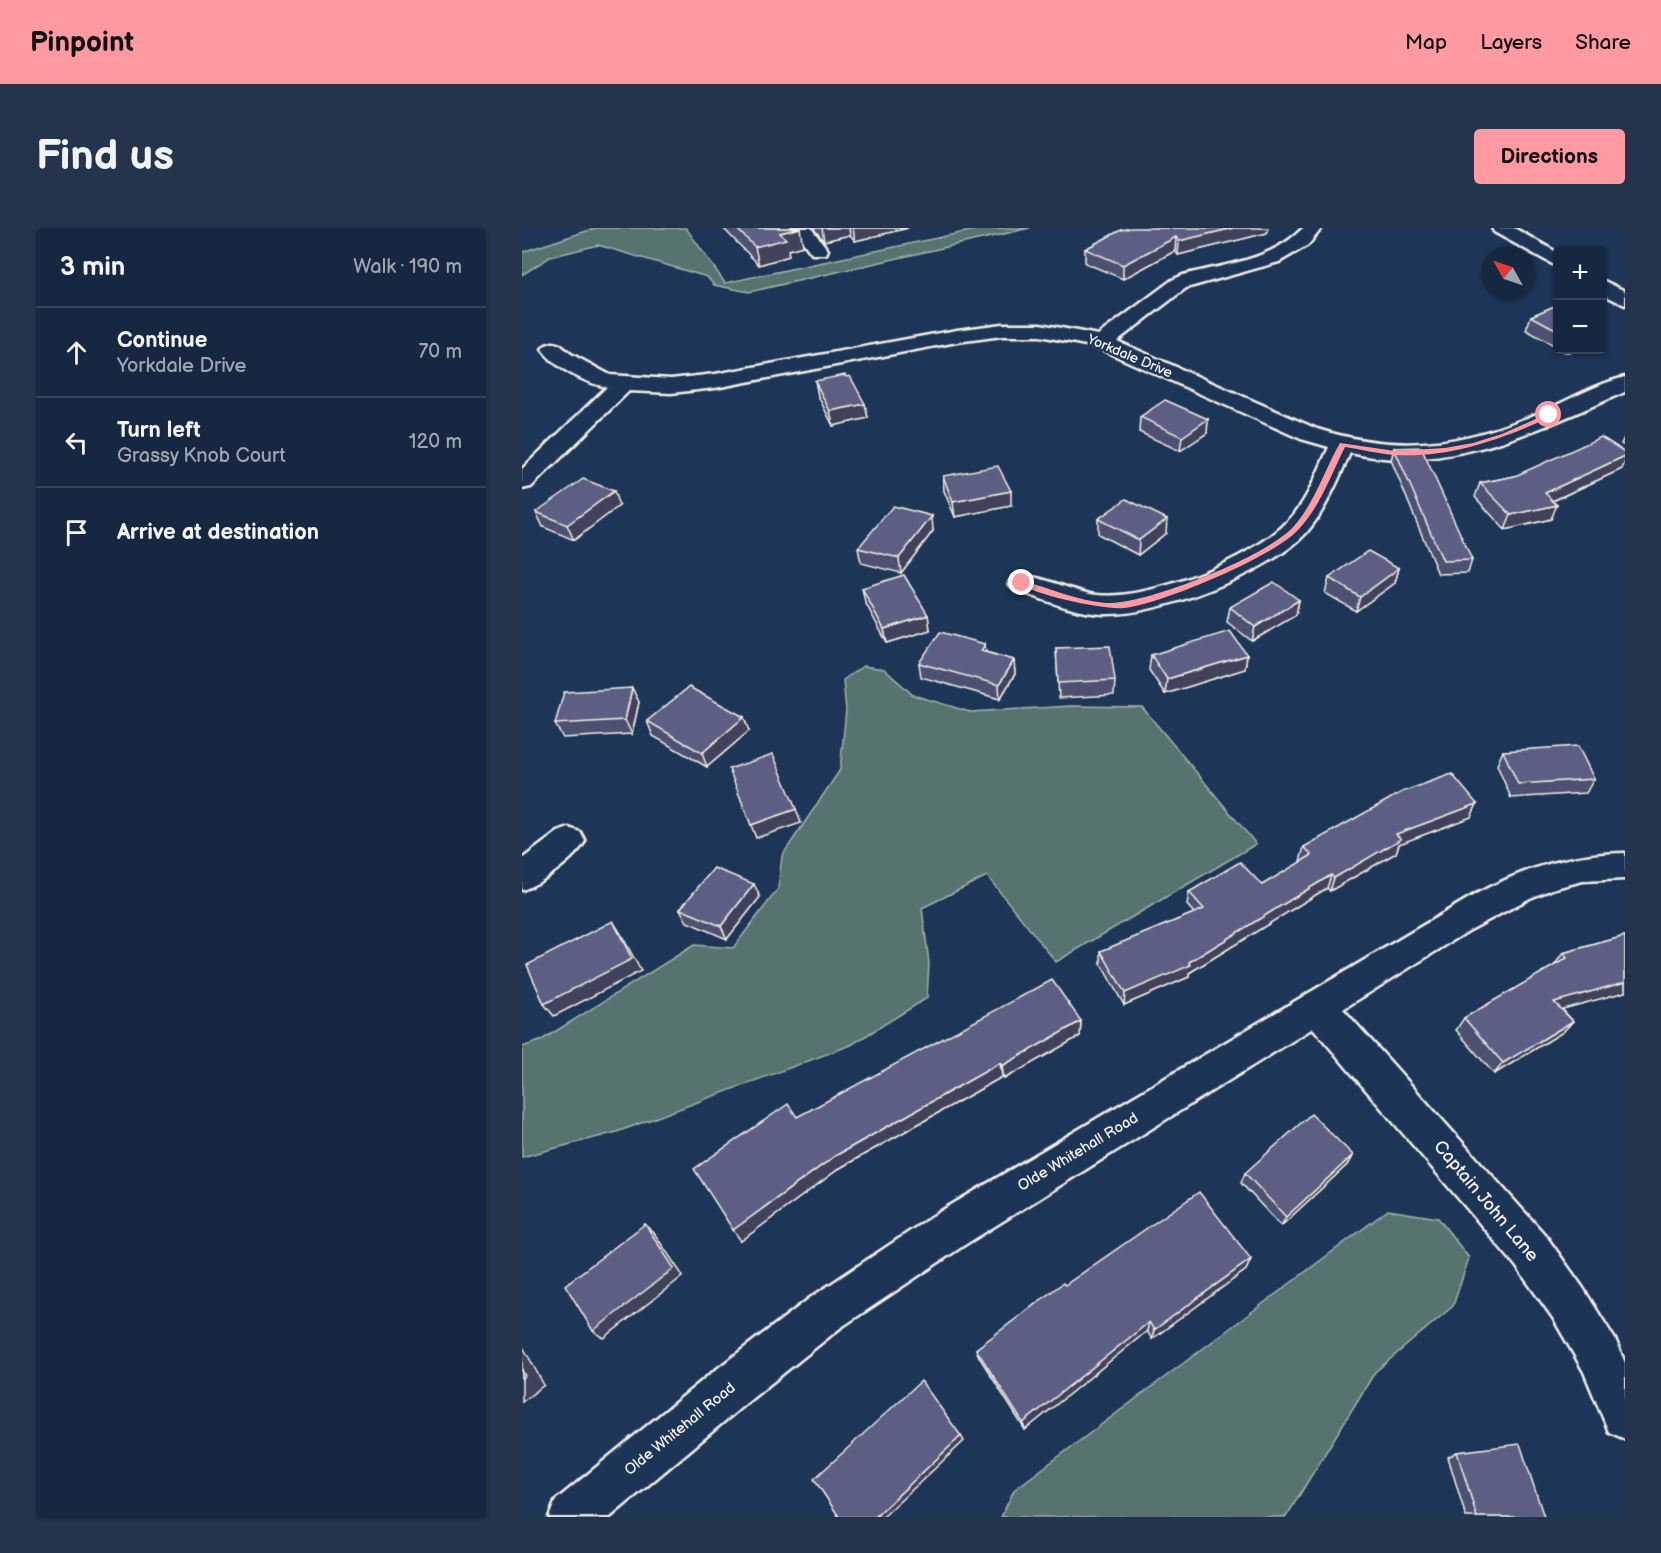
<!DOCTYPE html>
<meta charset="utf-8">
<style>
:root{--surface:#162841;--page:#23344c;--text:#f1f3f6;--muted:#9ea6b1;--line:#35445a;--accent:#ff9aa2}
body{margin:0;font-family:"Balsamiq Sans",sans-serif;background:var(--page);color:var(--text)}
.controls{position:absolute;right:18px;top:18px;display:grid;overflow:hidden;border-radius:6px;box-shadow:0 2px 4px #0004}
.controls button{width:54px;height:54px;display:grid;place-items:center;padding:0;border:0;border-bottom:2px solid var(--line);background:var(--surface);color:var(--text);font:30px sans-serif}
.compass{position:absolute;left:959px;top:18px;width:54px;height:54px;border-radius:50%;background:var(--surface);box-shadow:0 2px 4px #0004;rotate:310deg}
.stop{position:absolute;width:18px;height:18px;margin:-14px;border:4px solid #ff9aa2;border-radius:50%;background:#fff}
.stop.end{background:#ff9aa2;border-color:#fff;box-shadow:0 2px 6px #0008}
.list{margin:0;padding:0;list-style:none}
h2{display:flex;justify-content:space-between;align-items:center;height:78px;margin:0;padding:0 24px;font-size:26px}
h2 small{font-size:20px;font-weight:400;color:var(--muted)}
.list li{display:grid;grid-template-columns:39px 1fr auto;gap:18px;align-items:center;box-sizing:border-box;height:90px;padding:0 24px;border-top:2px solid var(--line)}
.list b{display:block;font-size:22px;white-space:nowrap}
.list p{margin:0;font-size:20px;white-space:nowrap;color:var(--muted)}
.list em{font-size:20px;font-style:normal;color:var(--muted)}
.icon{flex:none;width:33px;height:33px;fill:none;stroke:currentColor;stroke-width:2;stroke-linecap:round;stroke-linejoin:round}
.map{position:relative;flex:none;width:1103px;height:1289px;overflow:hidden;border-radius:6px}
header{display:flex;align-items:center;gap:36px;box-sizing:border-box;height:84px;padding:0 30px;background:var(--accent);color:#111}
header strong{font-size:28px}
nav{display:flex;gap:33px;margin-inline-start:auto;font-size:21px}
.intro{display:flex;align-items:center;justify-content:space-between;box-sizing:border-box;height:144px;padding:0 36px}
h1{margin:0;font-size:42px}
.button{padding:15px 27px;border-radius:6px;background:var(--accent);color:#111;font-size:21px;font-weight:700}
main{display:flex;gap:36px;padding:0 36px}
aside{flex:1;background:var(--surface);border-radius:6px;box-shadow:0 2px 4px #0004}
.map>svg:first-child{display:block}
.green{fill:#577370;stroke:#a6b2ac;stroke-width:1.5}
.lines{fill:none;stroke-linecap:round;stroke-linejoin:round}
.minor-casing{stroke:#f4f1e8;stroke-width:5}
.major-casing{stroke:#f4f1e8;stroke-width:5}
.minor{fill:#1d3557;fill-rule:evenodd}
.major{fill:#1d3557;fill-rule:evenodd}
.wall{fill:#4e5171;stroke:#f4f1e8;stroke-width:1.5}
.shaded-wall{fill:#40425c;stroke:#f4f1e8;stroke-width:1.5}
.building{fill:#5b5e83;stroke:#f4f1e8;stroke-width:1.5}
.route{fill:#ff9aa2}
.labels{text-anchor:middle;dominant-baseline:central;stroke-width:5;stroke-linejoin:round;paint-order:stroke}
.far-street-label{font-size:14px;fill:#f4f1e8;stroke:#1d3557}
.street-label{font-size:15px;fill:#f4f1e8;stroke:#1d3557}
.near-street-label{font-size:18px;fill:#f4f1e8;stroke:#1d3557}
</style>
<header>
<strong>Pinpoint</strong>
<nav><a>Map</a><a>Layers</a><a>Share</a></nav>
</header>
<div class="intro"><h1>Find us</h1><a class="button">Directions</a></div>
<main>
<aside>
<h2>3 min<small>Walk · 190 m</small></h2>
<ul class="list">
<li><svg class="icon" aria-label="ahead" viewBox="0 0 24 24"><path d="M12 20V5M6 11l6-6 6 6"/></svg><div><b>Continue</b><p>Yorkdale Drive</p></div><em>70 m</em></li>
<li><svg class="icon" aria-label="left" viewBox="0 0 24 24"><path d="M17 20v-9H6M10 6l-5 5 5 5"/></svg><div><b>Turn left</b><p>Grassy Knob Court</p></div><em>120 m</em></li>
<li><svg class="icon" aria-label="arrive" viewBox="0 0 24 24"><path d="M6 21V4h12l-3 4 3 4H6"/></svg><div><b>Arrive at destination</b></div></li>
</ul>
</aside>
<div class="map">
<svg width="1103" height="1289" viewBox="0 0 1103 1289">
<rect width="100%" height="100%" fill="#1d3557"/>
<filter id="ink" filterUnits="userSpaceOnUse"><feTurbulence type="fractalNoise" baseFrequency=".0167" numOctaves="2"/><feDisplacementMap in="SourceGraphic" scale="12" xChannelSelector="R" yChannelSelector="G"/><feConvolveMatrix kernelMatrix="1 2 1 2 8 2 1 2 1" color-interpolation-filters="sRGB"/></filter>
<g filter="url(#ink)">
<g class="green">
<path d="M 74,0 L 164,0 L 203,55 L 462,0 L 508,0 L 227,64 L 192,57 L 185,49 L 76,17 L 28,29 L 0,47 L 0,24 Z"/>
<path d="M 341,438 L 362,441 L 391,467 L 448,484 L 549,478 L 620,479 L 734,616 L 534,734 L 465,648 L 400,680 L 407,735 L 405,770 L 329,817 L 95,904 L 0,929 L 0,819 L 18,813 L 172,717 L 211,720 L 256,661 L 260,628 L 318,542 L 324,482 L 321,452 Z"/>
<path d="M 866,982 L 916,990 L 947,1030 L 931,1078 L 853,1144 L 764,1289 L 479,1289 L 492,1262 Z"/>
</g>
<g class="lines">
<defs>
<g id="minor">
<path d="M 270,0 L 289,0 L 306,22 L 304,26 L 290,26 Z"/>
<path d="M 781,0 L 800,0 L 786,17 L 757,34 L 664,60 L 595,113 L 795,201 C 879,227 943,217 1022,183 C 1049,171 1075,156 1103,149 L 1103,164 C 1014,202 927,247 828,225 C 816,252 804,282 784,305 C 749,344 636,388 583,386 C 552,385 520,371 491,361 L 487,355 L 491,349 C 513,343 549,364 575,367 C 626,373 728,332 764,295 C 785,275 795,245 807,219 L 779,211 L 574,119 L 518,108 L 480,108 L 435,114 L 193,160 L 149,165 L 107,163 L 9,259 L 0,261 L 0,241 L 85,159 C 63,155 33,140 20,121 L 24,117 L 31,115 L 38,117 L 49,126 L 88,147 L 149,151 L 193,146 L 435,102 L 480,96 L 518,96 L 576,107 L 650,52 L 661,47 C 703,36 749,33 781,0 Z"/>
<path d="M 47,600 L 58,604 L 63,613 C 54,630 19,656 0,662 L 0,631 L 36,604 Z"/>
<path d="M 1103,625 L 1103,651 L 1061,653 L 1033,660 L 1008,670 L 948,702 L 821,781 L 1024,1008 L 1061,1060 L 1094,1113 L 1103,1135 L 1103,1211 L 1087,1204 L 1062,1144 L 1031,1090 L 994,1038 L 791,800 L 444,1016 L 318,1100 L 223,1176 L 88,1289 L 27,1289 L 34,1272 L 191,1144 L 288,1070 L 414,986 L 954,666 C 1002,641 1049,625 1103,625 Z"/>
</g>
<g id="major">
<path d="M 970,0 L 992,0 L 1036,25 L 1036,39 L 972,4 Z"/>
<path d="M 1080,52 L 1103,63 L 1103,77 L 1080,66 Z"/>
</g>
</defs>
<use href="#minor" class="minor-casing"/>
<use href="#major" class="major-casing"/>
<use href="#minor" class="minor"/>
<use href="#major" class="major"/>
</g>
<g class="wall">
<path d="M 201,0 L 277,0 L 281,18 L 266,22 L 267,28 L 237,37 Z"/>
<path d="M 291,0 L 386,0 L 333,13 L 328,7 L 302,13 Z"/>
<path d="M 599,2 L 745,5 L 656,27 L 653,23 L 601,51 L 563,35 L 563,21 Z"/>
<path d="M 1035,77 L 1035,119 L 1004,102 L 1009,88 Z"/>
<path d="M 1039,122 L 1055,122 L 1049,124 L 1043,124 Z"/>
<path d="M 293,153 L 343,176 L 346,190 L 311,198 L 296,168 Z"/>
<path d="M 618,189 L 686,191 L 685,205 L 658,223 L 617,204 Z"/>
<path d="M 1103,208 L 1103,218 L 1099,216 Z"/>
<path d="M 872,220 L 950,332 L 946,345 L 916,346 L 869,232 Z"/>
<path d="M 1100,241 L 1031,273 L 1029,291 L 983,302 L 953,269 L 958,255 L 993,248 Z"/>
<path d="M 421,248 L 489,278 L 433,289 L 422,263 Z"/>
<path d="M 97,278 L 52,312 L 21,299 L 14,284 Z"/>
<path d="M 576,291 L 644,305 L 616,327 L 576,306 Z"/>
<path d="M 411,303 L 379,345 L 339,335 L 336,320 Z"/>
<path d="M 877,340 L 873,355 L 834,383 L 803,365 L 807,350 Z"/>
<path d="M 340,360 L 406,387 L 408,402 L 365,415 L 343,374 Z"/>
<path d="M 777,372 L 774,387 L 730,413 L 705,394 L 708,379 Z"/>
<path d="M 534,420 L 593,452 L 592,467 L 537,470 Z"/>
<path d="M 464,424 L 492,432 L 493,446 L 478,471 L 399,449 L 397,435 Z"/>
<path d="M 629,427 L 725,427 L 723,441 L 643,466 L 627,442 Z"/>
<path d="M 110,460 L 117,474 L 110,506 L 41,510 L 33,496 Z"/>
<path d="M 125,493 L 227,503 L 185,539 L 131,508 Z"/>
<path d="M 981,523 L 1072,551 L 1064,565 L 989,570 L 975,537 Z"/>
<path d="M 955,576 L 949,589 L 877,616 L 874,625 L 808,663 L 805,660 L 667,745 L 667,749 L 602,777 L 579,736 L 579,723 L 672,685 L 665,677 L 667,664 L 740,657 L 780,634 L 778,633 L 782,619 Z"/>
<path d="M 238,669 L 205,711 L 165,694 L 158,681 Z"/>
<path d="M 1103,708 L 1103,764 L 1040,781 L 1051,793 L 1041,804 L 972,846 L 934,802 L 942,790 L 1032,738 L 1041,725 Z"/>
<path d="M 559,793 L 558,808 L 482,851 L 480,849 L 318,940 L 219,1013 L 275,889 Z"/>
<path d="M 831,927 L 825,937 L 759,998 L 719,955 L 723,945 Z"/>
<path d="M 729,1031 L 724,1042 L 630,1111 L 625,1103 L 503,1202 L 457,1129 L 454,1121 L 543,1057 Z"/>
<path d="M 935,1224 L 1022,1289 L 944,1289 L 926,1229 Z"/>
</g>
<g class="shaded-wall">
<path d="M 278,0 L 281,18 L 266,22 L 267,28 L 237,37 L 233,19 L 258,5 Z"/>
<path d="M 300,0 L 327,0 L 328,7 L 302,13 Z"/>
<path d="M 331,0 L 386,0 L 333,13 Z"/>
<path d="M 711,0 L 746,0 L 745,5 L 656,27 L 657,13 Z"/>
<path d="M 654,9 L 653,23 L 601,51 L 601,37 Z"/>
<path d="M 343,176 L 346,190 L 311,198 L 308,183 Z"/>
<path d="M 686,191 L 685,205 L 658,223 L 660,209 Z"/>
<path d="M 1103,228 L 1103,234 L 1100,241 L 1017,279 L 1023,265 Z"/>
<path d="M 92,263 L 97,278 L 52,312 L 45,297 Z"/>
<path d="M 489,263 L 489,278 L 433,289 L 431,274 Z"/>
<path d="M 1035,277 L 1029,291 L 983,302 L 989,287 Z"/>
<path d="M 410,288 L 411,303 L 379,345 L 377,330 Z"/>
<path d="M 645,291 L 644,305 L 616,327 L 617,312 Z"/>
<path d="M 877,340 L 873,355 L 834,383 L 838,369 Z"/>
<path d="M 777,372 L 774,387 L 730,413 L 733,399 Z"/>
<path d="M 406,387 L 408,402 L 365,415 L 362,401 Z"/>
<path d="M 463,416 L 465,431 L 459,423 Z"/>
<path d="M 725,427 L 723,441 L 643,466 L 645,451 Z"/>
<path d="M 492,432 L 493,446 L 478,471 L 477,457 Z"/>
<path d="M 110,460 L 117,474 L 110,506 L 103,492 Z"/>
<path d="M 222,489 L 227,503 L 185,539 L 180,525 Z"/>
<path d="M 955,576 L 949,589 L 877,616 L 874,625 L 808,663 L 812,650 L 874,606 Z"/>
<path d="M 274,581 L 279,595 L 234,610 L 229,597 Z"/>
<path d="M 809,647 L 805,660 L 667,745 L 667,749 L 602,777 L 603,765 L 667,734 Z"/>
<path d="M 232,656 L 238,669 L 205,711 L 199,698 Z"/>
<path d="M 91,693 L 99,706 L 119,743 L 32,788 L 22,776 Z"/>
<path d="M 1103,754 L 1103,764 L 1023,786 L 1032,774 Z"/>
<path d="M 559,793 L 558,808 L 482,851 L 480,838 Z"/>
<path d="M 1051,793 L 1041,804 L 972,846 L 981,835 Z"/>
<path d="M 478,835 L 480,849 L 318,940 L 219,1013 L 211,1002 L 313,928 Z"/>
<path d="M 831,927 L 825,937 L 759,998 L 764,989 Z"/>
<path d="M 123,996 L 132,1005 L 161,1048 L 82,1110 L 71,1103 Z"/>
<path d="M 729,1031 L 724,1042 L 630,1111 L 632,1102 Z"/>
<path d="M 627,1094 L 625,1103 L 503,1202 L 501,1195 Z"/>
<path d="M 0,1117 L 22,1157 L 0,1174 Z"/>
<path d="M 439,1208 L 442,1213 L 361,1289 L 353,1289 Z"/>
</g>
<g class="building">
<path d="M 214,0 L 278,0 L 258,5 L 264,11 L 233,19 Z"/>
<path d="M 609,0 L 711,0 L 657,13 L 654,9 L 601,37 L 563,21 L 599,2 Z"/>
<path d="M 1035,77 L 1035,102 L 1009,88 Z"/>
<path d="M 323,147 L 324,149 L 328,148 L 343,176 L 308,183 L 293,153 Z"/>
<path d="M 643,172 L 686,191 L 660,209 L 618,189 Z"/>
<path d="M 1079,209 L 1103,224 L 1103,228 L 1023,265 L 1035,277 L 989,287 L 958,255 L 993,248 Z"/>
<path d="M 899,219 L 950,332 L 921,333 L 872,220 Z"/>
<path d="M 476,238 L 489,263 L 431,274 L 421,248 Z"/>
<path d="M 61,251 L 92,263 L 45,297 L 14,284 Z"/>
<path d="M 604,271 L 645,291 L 617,312 L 576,291 Z"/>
<path d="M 371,278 L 410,288 L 377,330 L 336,320 Z"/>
<path d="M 846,323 L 877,340 L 838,369 L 807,350 Z"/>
<path d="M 382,347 L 406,387 L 362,401 L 340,360 Z"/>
<path d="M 752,354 L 777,372 L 733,399 L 708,379 Z"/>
<path d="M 708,403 L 725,427 L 645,451 L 629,427 Z"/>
<path d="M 418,404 L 463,416 L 459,423 L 492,432 L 477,457 L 397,435 Z"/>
<path d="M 588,418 L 593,452 L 536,455 L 534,420 Z"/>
<path d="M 167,459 L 222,489 L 180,525 L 125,493 Z"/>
<path d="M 110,460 L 103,492 L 33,496 L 42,464 Z"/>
<path d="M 1056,518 L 1072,551 L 996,556 L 981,523 Z"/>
<path d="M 251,526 L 274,581 L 229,597 L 207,541 Z"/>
<path d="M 930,546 L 955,576 L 874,606 L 879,611 L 812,650 L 809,647 L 667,734 L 669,737 L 603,765 L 579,723 L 682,681 L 667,664 L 718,634 L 740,657 L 790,627 L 782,619 L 880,564 Z"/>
<path d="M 192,640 L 232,656 L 199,698 L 158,681 Z"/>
<path d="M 91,693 L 110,731 L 22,776 L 5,737 Z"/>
<path d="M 1103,708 L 1103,754 L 1032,774 L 1051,793 L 981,835 L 942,790 L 1045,730 L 1041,725 Z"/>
<path d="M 530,752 L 559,793 L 480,838 L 478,835 L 313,928 L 211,1002 L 172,941 L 266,876 L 275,889 Z"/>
<path d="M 789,886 L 831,927 L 764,989 L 723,945 Z"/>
<path d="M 677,964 L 729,1031 L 632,1102 L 627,1094 L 501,1195 L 454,1121 L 541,1055 L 543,1057 Z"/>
<path d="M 123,996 L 152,1040 L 71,1103 L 43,1057 Z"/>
<path d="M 0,1142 L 3,1148 L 0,1151 Z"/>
<path d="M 399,1153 L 439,1208 L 353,1289 L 317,1289 L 292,1251 Z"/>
<path d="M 998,1216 L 1022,1289 L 955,1289 L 935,1224 Z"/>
</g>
</g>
<path class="route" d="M 1027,185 L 1029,189 C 979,211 929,230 873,227 C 856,226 839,221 823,219 C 809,247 798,279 776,302 C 751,329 639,376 602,380 C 581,382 513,367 496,355 L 500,353 C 528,360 556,373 584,375 C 623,377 746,328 772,298 C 793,274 802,243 818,215 L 873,223 L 923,220 L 951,215 L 980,206 Z"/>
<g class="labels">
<g class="far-street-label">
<text transform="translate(608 128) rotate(23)">Yorkdale Drive</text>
</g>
<g class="street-label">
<text transform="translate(556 924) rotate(-31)">Olde Whitehall Road</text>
<text transform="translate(158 1201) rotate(-39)">Olde Whitehall Road</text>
</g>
<g class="near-street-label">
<text transform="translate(964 973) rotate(50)">Captain John Lane</text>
</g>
</g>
</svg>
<div class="controls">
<button>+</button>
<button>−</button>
</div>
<svg class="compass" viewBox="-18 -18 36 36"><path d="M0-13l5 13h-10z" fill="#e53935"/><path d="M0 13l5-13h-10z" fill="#9ea6b1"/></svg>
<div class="stop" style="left:1027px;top:187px"></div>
<div class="stop end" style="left:500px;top:355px"></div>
</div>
</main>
